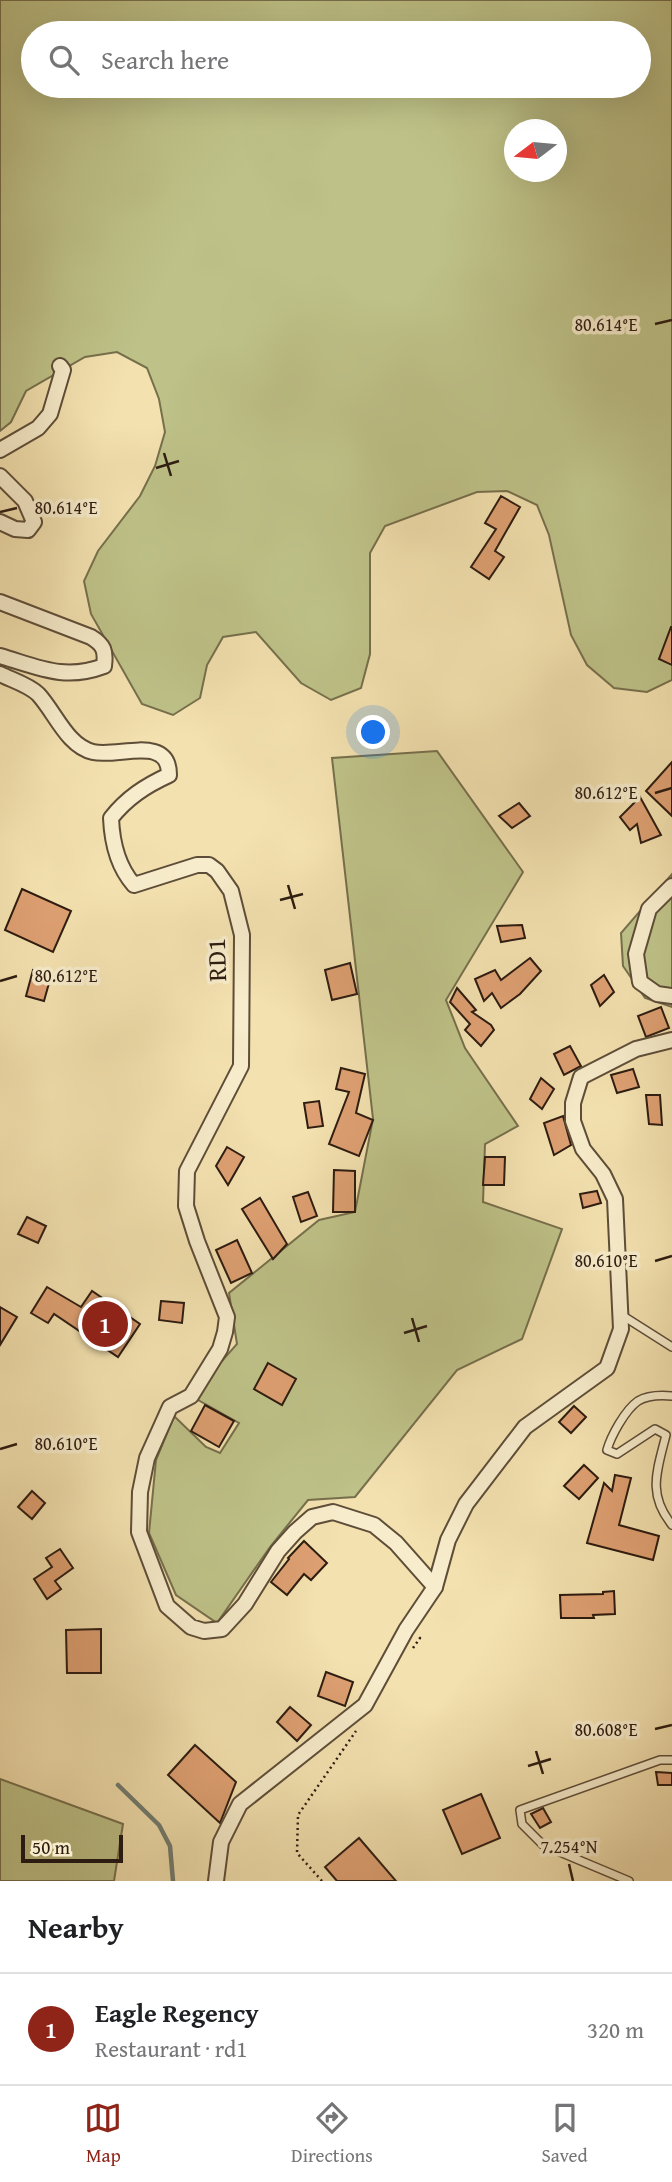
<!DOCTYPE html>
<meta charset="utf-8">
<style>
:root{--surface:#fff;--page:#f6f6f6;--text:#202124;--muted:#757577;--line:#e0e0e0;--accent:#8f2418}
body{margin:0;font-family:"Gentium Book Plus",serif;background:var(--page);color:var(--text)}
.compass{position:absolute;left:504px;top:119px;width:63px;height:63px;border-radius:50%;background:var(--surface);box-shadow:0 7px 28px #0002;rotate:254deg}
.scale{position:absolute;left:21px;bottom:18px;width:102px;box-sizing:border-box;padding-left:7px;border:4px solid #2d1c11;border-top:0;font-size:19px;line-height:24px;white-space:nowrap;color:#2d1c11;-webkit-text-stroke:5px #f7eccb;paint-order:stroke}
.you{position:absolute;left:374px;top:733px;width:24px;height:24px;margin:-18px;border:5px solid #fff;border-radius:50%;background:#1a73e8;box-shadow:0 0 0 10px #1a73e833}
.badge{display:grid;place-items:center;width:46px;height:46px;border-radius:50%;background:var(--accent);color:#fff;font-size:23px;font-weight:700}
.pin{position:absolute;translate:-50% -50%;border:4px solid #fff;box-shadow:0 2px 7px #0006}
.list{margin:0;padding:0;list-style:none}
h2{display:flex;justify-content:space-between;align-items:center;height:91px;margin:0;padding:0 28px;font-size:30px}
h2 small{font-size:23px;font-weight:400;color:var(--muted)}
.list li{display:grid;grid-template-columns:46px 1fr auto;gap:21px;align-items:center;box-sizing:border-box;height:112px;padding:0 28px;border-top:2px solid var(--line)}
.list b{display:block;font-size:26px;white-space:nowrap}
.list p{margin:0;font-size:23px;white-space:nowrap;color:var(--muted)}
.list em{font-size:23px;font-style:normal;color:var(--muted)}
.icon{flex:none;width:38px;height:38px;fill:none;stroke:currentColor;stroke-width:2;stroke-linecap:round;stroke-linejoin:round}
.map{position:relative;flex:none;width:672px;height:1881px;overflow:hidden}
.search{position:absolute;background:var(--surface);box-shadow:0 7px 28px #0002;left:21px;right:21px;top:21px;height:77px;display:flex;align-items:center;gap:18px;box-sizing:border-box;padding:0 24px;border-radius:38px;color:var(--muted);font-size:26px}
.sheet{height:203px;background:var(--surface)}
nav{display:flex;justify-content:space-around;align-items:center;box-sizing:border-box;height:98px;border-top:2px solid var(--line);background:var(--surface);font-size:19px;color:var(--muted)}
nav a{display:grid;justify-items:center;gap:4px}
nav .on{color:var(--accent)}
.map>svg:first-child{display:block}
.green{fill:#bec288;stroke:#766f4c;stroke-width:2;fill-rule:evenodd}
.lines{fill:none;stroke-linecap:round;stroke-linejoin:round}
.stream{stroke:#707c71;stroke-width:4.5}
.building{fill:#dea072;stroke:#2d1c11;stroke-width:2}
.service-casing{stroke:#5e4d38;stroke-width:10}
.minor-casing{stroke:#5e4d38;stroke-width:18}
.path{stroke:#2d1c11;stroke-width:2.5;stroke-dasharray:2 3.5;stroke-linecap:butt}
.service{stroke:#f7eccb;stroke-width:7}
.minor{stroke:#f7eccb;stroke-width:14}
.ticks{fill:none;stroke:#2d1c11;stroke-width:2.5}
.labels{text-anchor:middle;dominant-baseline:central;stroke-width:7;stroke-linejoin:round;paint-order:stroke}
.street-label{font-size:26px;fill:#2d1c11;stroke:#f7eccb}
.ticks-label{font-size:18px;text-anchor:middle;fill:#2d1c11;stroke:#f7eccb;stroke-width:7;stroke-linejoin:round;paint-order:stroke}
</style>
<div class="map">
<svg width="672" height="1881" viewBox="0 0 672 1881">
<rect width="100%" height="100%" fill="#f3e1af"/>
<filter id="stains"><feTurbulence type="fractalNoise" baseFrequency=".00286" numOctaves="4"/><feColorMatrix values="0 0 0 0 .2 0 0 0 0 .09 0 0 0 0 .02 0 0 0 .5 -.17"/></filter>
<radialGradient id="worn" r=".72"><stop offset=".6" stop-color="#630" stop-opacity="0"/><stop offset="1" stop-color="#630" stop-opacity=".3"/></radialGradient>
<g class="green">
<path d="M 0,0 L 672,0 L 672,680 L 647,692 L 614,688 L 587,665 L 571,635 L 549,535 L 537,505 L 507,491 L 477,492 L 385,526 L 370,553 L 370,654 L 361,688 L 331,700 L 301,683 L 256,632 L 223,637 L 207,665 L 200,698 L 173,715 L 142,704 L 91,614 L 84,581 L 98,551 L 140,496 L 155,466 L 165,432 L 159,399 L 147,368 L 117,352 L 85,357 L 26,391 L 11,422 L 0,431 ZM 33,33 L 639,33 L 639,86 L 33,86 ZM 514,130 L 556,130 L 556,172 L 514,172 Z"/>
<path d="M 437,751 L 523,872 L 446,1000 L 465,1048 L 518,1126 L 485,1144 L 483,1202 L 562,1229 L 522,1339 L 457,1370 L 355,1497 L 308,1500 L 270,1547 L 217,1623 L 176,1595 L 149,1533 L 156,1460 L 174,1416 L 206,1447 L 220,1453 L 239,1423 L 191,1396 L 237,1344 L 229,1293 L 319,1220 L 355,1212 L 373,1119 L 332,758 Z"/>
<path d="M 672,874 L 672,1007 L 645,998 L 623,966 L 621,933 Z"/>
<path d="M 0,1779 L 123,1824 L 114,1881 L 0,1881 Z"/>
</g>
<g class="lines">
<path class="stream" d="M 118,1785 L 159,1825 L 170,1846 L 173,1881"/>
</g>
<g class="building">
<path d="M 501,496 L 520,507 L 495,551 L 504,557 L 489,579 L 471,567 L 496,529 L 485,523 Z"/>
<path d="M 671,627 L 672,627 L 672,665 L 659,659 Z"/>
<path d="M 672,762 L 672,816 L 646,791 Z"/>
<path d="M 640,797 L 661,835 L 641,843 L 637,824 L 630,830 L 620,817 Z"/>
<path d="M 519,803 L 530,816 L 512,828 L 499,816 Z"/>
<path d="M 22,889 L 71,911 L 53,952 L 5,930 Z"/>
<path d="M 522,925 L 525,938 L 501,942 L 497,926 Z"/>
<path d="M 530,958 L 541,971 L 520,994 L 501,1008 L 492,993 L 484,1001 L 475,979 L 495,970 L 501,980 Z"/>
<path d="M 350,963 L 357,994 L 332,1000 L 325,970 Z"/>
<path d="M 33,970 L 51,976 L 44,1001 L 26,996 Z"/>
<path d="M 604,975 L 614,992 L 600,1006 L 591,985 Z"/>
<path d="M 457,988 L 476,1010 L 472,1012 L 491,1025 L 494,1030 L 481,1046 L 465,1030 L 470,1024 L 450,1002 Z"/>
<path d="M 661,1007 L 669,1028 L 646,1037 L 638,1016 Z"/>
<path d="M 570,1046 L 581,1066 L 564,1075 L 554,1054 Z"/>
<path d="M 341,1068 L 365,1074 L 356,1113 L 373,1120 L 359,1156 L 329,1144 L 349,1092 L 336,1089 Z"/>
<path d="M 633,1069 L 639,1087 L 617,1093 L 611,1075 Z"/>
<path d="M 541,1078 L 554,1089 L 542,1109 L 530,1099 Z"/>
<path d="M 646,1095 L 660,1095 L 662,1125 L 649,1124 Z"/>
<path d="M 319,1101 L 323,1126 L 308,1128 L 304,1103 Z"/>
<path d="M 563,1116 L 571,1145 L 554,1155 L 544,1123 Z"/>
<path d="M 227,1147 L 244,1157 L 228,1185 L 216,1166 Z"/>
<path d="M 485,1157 L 505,1157 L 504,1185 L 483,1185 Z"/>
<path d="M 334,1170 L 355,1171 L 355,1212 L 333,1212 Z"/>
<path d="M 597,1191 L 601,1203 L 583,1208 L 580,1194 Z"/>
<path d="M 308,1192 L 317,1216 L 301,1222 L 293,1197 Z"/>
<path d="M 260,1198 L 287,1244 L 273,1259 L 242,1209 Z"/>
<path d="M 27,1217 L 46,1226 L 38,1243 L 18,1234 Z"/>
<path d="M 237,1240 L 252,1273 L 231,1283 L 216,1250 Z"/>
<path d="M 47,1287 L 81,1307 L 92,1291 L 140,1324 L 118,1357 L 54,1314 L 48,1323 L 31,1313 Z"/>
<path d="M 161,1301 L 184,1303 L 182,1323 L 159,1320 Z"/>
<path d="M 0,1307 L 17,1317 L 0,1345 Z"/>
<path d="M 268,1363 L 296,1379 L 282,1405 L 254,1389 Z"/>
<path d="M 205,1405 L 234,1421 L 219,1447 L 191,1431 Z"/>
<path d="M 574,1406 L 586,1417 L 571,1433 L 559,1422 Z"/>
<path d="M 584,1465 L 598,1478 L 579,1499 L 564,1486 Z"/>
<path d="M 615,1475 L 631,1478 L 619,1525 L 659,1536 L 653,1560 L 587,1543 L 604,1483 L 612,1491 Z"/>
<path d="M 32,1491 L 45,1503 L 32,1519 L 18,1507 Z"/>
<path d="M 304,1541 L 327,1563 L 311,1580 L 304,1574 L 287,1595 L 271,1582 L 289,1559 L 288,1558 Z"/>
<path d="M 60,1549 L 73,1568 L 55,1581 L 61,1589 L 47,1599 L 34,1579 L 52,1567 L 46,1558 Z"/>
<path d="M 614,1591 L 615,1614 L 593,1615 L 594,1618 L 561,1618 L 560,1595 L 603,1594 L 603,1592 Z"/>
<path d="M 101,1629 L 101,1673 L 67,1673 L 66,1630 Z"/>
<path d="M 326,1672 L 353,1682 L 345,1706 L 318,1696 Z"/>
<path d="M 290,1707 L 311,1725 L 297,1741 L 277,1722 Z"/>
<path d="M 195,1745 L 236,1782 L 220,1823 L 168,1775 Z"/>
<path d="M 656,1772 L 672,1773 L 672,1785 L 658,1785 Z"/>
<path d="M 481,1794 L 500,1838 L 462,1854 L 443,1810 Z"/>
<path d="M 543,1808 L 551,1822 L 540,1828 L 531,1814 Z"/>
<path d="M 359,1838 L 396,1881 L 337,1881 L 325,1867 Z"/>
</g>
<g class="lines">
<defs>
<g id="service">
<path d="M 620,1314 L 672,1347"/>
<path d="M 672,1396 C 661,1395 648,1395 638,1401 C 625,1410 611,1436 607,1450 L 617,1454 L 655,1429 L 666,1435 C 657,1471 647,1494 672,1525"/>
<path d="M 629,1881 L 543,1845 L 522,1824 L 520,1810 L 660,1760 L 672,1760"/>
</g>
<g id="minor">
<path d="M 0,450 L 38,428 L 50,414 L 63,370 L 60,366"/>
<path d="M 0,476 L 25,501 L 34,522 L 28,530 L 15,529 L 0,522"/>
<path d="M 0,602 L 91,637 C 104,645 106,651 104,666 C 64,681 38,667 0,656"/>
<path d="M 0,674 C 12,680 29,685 38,694 C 55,712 67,746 93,752 C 118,758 169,734 169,775 C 145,786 127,798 111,818 C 112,842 118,867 134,885 L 197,865 L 209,865 L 217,871 L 231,891 L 242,935 L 241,1066 L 187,1171 L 186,1206 L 197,1241 L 227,1317 L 225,1332 L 220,1349 L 191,1396 L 170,1407 L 147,1458 L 140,1492 L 139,1532 L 167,1606 L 191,1627 L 204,1631 L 222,1629 L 245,1604 L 278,1551 L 295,1532 L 312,1517 L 333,1512 L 374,1525 L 396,1543 L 435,1587"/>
<path d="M 672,886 L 649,909 L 636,954 L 640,982 L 657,994 L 672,996"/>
<path d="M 216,1881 L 221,1842 L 240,1804 L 365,1705 L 406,1630 L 435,1587 L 448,1540 L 466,1504 L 525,1427 L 607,1368 L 621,1329 L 615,1199 L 603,1174 L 583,1149 L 573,1121 L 573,1103 L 581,1077 L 636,1049 L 672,1040"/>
</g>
</defs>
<use href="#service" class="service-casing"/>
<use href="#minor" class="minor-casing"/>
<g class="path">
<path d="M 413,1648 L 420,1638 L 417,1637"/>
<path d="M 322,1881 L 297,1853 L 298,1815 L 356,1731"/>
</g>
<use href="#service" class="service"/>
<use href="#minor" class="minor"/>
</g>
<path class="ticks" d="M 655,324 L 672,320M 164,453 L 171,476M 156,468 L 179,461M 0,512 L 17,508M 655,793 L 672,788M 288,885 L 295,909M 280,900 L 303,894M 0,981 L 17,976M 655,1261 L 672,1256M 412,1318 L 419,1342M 404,1333 L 427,1326M 0,1449 L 17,1444M 655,1729 L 672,1725M 536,1751 L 543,1774M 528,1766 L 551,1759M 569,1864 L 573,1881"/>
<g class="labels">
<g class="street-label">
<text transform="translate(216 960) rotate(-92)">RD1</text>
</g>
</g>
<g class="ticks-label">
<text x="606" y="331">80.614°E</text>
<text x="66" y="514">80.614°E</text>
<text x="606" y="799">80.612°E</text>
<text x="66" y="982">80.612°E</text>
<text x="606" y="1267">80.610°E</text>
<text x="66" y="1450">80.610°E</text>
<text x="606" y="1736">80.608°E</text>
<text x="569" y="1853">7.254°N</text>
</g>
<rect width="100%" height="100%" filter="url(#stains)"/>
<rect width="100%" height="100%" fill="url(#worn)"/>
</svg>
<svg class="compass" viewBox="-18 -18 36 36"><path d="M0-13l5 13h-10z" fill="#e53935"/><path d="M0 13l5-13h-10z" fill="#757577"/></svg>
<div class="scale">50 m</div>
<div class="you"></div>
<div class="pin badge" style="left:105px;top:1324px">1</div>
<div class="search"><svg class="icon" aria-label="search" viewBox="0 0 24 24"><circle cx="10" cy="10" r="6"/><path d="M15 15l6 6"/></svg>Search here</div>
</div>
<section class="sheet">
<h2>Nearby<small></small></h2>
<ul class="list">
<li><span class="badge">1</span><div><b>Eagle Regency</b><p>Restaurant · rd1</p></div><em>320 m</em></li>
</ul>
</section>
<nav>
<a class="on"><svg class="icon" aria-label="map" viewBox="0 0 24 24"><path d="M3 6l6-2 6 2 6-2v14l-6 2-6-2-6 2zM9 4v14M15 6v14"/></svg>Map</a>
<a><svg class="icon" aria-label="directions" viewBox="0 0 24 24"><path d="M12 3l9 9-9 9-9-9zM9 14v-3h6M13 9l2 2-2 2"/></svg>Directions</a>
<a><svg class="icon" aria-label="saved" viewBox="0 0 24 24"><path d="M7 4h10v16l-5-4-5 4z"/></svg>Saved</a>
</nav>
